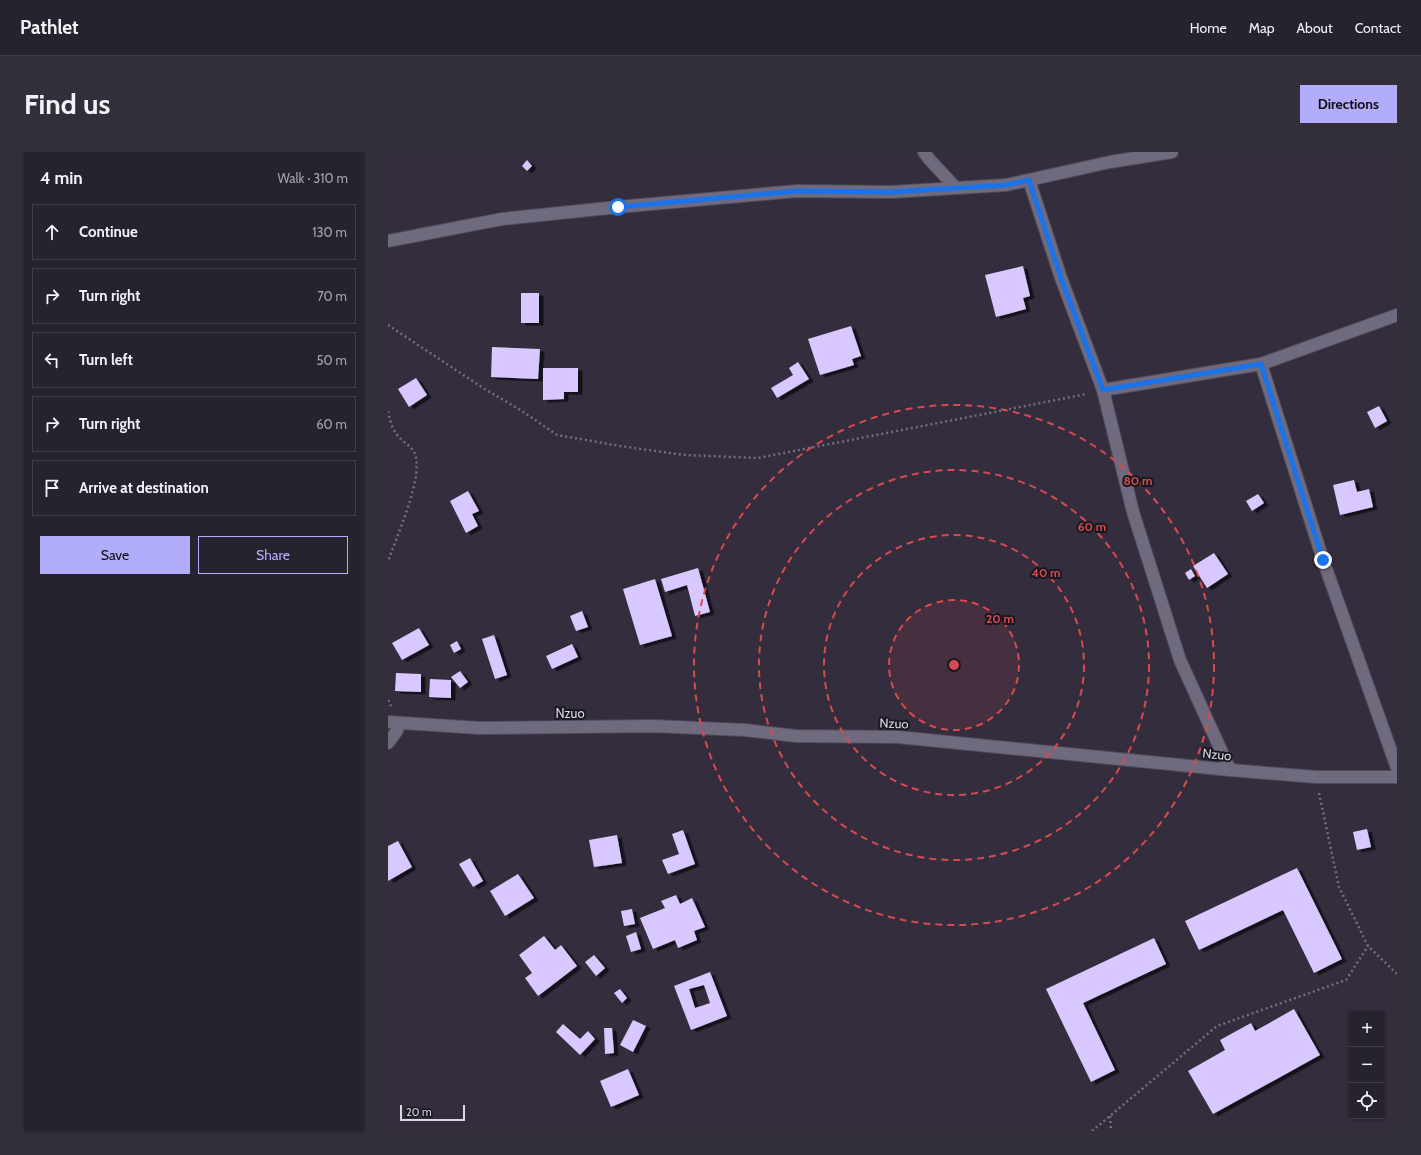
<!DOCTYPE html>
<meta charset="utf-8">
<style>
:root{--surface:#26222e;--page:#322f3a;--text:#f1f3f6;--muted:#a4a4aa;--line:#423f4a;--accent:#b1adfa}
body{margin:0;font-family:Cabin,sans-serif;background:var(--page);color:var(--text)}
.controls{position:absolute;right:12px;bottom:12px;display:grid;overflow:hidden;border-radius:0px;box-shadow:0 1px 3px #0004}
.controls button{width:36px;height:36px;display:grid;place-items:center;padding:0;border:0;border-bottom:1px solid var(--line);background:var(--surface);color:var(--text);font:20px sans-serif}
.scale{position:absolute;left:12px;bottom:10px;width:65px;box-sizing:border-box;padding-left:4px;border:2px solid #dbd8e4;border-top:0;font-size:11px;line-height:14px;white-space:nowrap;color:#dbd8e4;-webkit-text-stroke:3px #19171f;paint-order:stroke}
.stop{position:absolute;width:12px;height:12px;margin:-9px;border:3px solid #1a73e8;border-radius:50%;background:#fff}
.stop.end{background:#1a73e8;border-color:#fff;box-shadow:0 1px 4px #0008}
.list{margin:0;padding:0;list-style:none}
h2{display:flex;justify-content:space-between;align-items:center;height:52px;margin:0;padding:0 16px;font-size:17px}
h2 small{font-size:13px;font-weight:400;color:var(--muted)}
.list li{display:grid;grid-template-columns:26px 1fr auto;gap:12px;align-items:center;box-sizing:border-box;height:56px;margin:0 8px 8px;padding:0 8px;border:1px solid var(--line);border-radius:0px}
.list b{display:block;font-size:15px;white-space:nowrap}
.list em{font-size:13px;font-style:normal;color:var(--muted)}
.actions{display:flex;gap:8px;padding:12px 16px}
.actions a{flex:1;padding:9px 0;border:1px solid var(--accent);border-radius:0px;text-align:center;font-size:14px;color:var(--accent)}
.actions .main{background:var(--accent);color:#111}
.icon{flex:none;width:22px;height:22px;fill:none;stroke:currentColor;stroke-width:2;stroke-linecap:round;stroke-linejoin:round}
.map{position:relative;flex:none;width:1009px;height:979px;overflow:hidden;border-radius:0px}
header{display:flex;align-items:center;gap:24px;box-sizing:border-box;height:56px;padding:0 20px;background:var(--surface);border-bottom:1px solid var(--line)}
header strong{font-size:19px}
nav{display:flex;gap:22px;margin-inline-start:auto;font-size:14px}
.intro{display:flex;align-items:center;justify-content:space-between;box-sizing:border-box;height:96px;padding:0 24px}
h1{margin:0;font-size:28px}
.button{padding:10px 18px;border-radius:0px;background:var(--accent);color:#111;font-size:14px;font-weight:700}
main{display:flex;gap:24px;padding:0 24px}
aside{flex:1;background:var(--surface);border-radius:0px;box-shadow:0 1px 3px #0004}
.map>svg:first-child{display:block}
.building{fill:#d9c8ff;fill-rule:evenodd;filter:url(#shadow)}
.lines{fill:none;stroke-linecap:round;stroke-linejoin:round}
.street-casing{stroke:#504c5a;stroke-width:14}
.secondary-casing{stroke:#504c5a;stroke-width:14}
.path{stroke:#746f7e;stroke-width:2.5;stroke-dasharray:2 3;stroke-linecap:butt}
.street{stroke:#706a7e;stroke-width:12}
.secondary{stroke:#706a7e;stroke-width:12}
.route{stroke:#1a73e8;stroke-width:5}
.ring{fill:none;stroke:#d74b4e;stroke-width:2;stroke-dasharray:7 5}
.labels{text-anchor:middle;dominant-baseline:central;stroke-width:4;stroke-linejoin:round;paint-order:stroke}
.street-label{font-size:13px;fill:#dbd8e4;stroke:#19171f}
.centre{fill:#d74b4e;stroke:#19171f;stroke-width:2}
.ring-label{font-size:12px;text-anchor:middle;font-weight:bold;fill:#d74b4e;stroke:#19171f;stroke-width:4;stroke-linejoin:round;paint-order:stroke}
</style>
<header>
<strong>Pathlet</strong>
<nav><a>Home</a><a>Map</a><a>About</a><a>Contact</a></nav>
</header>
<div class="intro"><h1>Find us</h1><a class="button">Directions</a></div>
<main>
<aside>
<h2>4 min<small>Walk · 310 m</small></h2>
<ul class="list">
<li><svg class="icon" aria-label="ahead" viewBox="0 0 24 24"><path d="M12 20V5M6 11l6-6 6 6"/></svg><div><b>Continue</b></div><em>130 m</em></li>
<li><svg class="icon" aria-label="right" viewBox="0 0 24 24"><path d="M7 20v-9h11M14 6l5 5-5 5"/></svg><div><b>Turn right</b></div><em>70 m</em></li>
<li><svg class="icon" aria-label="left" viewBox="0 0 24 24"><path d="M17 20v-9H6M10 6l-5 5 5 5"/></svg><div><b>Turn left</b></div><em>50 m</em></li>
<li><svg class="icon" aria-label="right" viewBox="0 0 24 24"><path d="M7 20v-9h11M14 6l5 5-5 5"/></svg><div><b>Turn right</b></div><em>60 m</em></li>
<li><svg class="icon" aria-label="arrive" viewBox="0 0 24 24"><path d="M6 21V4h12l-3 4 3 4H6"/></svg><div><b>Arrive at destination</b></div></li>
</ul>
<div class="actions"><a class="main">Save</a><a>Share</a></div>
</aside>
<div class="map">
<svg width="1009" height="979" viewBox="0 0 1009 979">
<defs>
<filter id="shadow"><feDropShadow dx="4.5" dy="2.5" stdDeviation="0" flood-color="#0009"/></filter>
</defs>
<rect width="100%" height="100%" fill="#332d3e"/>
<g class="building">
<path d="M 139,8 L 144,14 L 139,19 L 134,14 Z"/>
<path d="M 635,114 L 642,144 L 635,146 L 638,157 L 608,165 L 597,123 Z"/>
<rect x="133" y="141" width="18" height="30"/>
<path d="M 463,174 L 473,204 L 464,207 L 466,213 L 432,223 L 420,187 Z"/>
<path d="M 104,195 L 152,197 L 150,227 L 103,225 Z"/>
<path d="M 410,210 L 421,227 L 389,246 L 383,236 L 405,223 L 401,216 Z"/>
<path d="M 155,216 L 190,216 L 190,240 L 176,240 L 176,247 L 155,248 Z"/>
<path d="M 28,226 L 39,243 L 21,255 L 10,237 Z"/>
<path d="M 991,254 L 999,269 L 987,276 L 979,260 Z"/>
<path d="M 966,328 L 969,340 L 981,337 L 985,355 L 952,363 L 945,333 Z"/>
<path d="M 80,339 L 91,359 L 84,362 L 90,374 L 78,381 L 62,349 Z"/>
<path d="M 870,342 L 876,351 L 864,359 L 858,349 Z"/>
<path d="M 826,401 L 840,422 L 819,436 L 805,414 Z"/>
<path d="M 310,416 L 322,460 L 307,464 L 299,433 L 277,440 L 273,427 Z"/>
<path d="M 803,417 L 807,424 L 801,428 L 797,421 Z"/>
<path d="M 267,427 L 284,484 L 252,493 L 235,437 Z"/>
<path d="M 194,459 L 200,475 L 188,479 L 182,464 Z"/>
<path d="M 31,476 L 41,493 L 14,508 L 4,491 Z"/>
<path d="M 106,483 L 119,523 L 107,527 L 94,487 Z"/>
<path d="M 69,489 L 73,497 L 66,501 L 62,493 Z"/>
<path d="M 184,492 L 190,505 L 164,517 L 158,504 Z"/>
<path d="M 72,519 L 80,530 L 72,536 L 63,525 Z"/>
<path d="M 8,521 L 33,522 L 33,540 L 7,539 Z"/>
<path d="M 42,527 L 63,528 L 63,546 L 41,545 Z"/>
<path d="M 979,677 L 983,695 L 969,698 L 965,680 Z"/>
<path d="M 295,678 L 307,712 L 280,722 L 274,708 L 291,702 L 284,682 Z"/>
<path d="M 229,683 L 234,711 L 206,715 L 201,688 Z"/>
<path d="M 10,689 L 24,715 L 0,729 L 0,694 Z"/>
<path d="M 82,706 L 95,729 L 85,735 L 71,712 Z"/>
<path d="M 909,716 L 954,807 L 926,821 L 895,758 L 811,798 L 797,769 Z"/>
<path d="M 130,722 L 146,746 L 117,764 L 102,739 Z"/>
<path d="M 288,743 L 292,752 L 304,746 L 317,775 L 306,779 L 309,788 L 290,796 L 287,788 L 265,797 L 252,766 L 277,756 L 273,749 Z"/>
<path d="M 244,757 L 247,772 L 236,774 L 233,759 Z"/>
<path d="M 248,780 L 253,797 L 243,800 L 238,784 Z"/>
<path d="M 156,784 L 167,798 L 173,793 L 189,814 L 150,844 L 137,826 L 144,821 L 131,803 Z"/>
<path d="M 766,786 L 778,812 L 695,851 L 727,918 L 703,930 L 658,837 Z"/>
<path d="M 206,803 L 217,816 L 208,824 L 197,810 Z"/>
<path d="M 322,820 L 339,864 L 303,878 L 286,834 ZM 316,833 L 322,851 L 307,856 L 301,837 Z"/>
<path d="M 232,837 L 239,846 L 234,851 L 226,841 Z"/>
<path d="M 906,857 L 932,903 L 825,962 L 800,919 L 837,898 L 832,888 L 863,871 L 867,879 Z"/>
<path d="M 245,868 L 258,874 L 245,900 L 232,893 Z"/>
<path d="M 175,872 L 192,887 L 200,879 L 207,887 L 192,903 L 168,880 Z"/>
<path d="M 216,876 L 224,876 L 226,901 L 217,902 Z"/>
<path d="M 240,917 L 251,943 L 223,955 L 212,929 Z"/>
</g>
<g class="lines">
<defs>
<g id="street">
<path d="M 536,0 L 541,7 L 568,36"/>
<path d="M 641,28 L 673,126 L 715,238 L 745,360 L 792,508 L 842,618"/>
<path d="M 873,212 L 935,408 L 1009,616"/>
<path d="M 715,238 L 873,212 L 1009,163"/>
<path d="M 0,591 L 8,580 L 12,572"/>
</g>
<g id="secondary">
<path d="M 0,89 L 114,67 L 230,55 L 409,39 L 503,40 L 618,33 L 722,10 L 784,0"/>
<path d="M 0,570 L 91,576 L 265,574 L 357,578 L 408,584 L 510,585 L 842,618 L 928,625 L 1009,625"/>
</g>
</defs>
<use href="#street" class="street-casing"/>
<use href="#secondary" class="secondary-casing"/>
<g class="path">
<path d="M 0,173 L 95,236 L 134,259 L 169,283 L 232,294 L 296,303 L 370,306 L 699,242"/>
<path d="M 0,259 C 2,268 4,278 11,285 C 15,290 23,294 26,300 C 38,322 7,387 0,410"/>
<path d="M 0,548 L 3,554"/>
<path d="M 931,641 L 951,735 L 980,794 L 1009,822"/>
<path d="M 722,964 L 723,979"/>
<path d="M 704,979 L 829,874 L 958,828 L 980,794"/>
</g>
<use href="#street" class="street"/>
<use href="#secondary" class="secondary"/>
</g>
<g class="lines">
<path class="route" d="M 230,55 L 409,39 L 503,40 L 618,33 L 641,28 L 673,126 L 715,238 L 873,212 L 935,408"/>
</g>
<circle cx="566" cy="513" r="65" fill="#d74b4e" fill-opacity=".12"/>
<g class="ring">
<circle cx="566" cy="513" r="65"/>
<circle cx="566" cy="513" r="130"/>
<circle cx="566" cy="513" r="195"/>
<circle cx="566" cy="513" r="260"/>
</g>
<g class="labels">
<g class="street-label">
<text x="182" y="561">Nzuo</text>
<text transform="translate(506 571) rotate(2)">Nzuo</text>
<text transform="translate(829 602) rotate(6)">Nzuo</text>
</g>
</g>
<circle cx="566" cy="513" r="6" class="centre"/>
<g class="ring-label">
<text x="750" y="333">80 m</text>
<text x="704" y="379">60 m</text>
<text x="658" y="425">40 m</text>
<text x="612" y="471">20 m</text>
</g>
</svg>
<div class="controls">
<button>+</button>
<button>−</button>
<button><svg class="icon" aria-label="locate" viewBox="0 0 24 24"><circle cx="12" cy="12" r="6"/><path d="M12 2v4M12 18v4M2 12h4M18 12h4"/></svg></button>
</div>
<div class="scale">20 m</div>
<div class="stop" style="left:230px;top:55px"></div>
<div class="stop end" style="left:935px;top:408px"></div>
</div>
</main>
